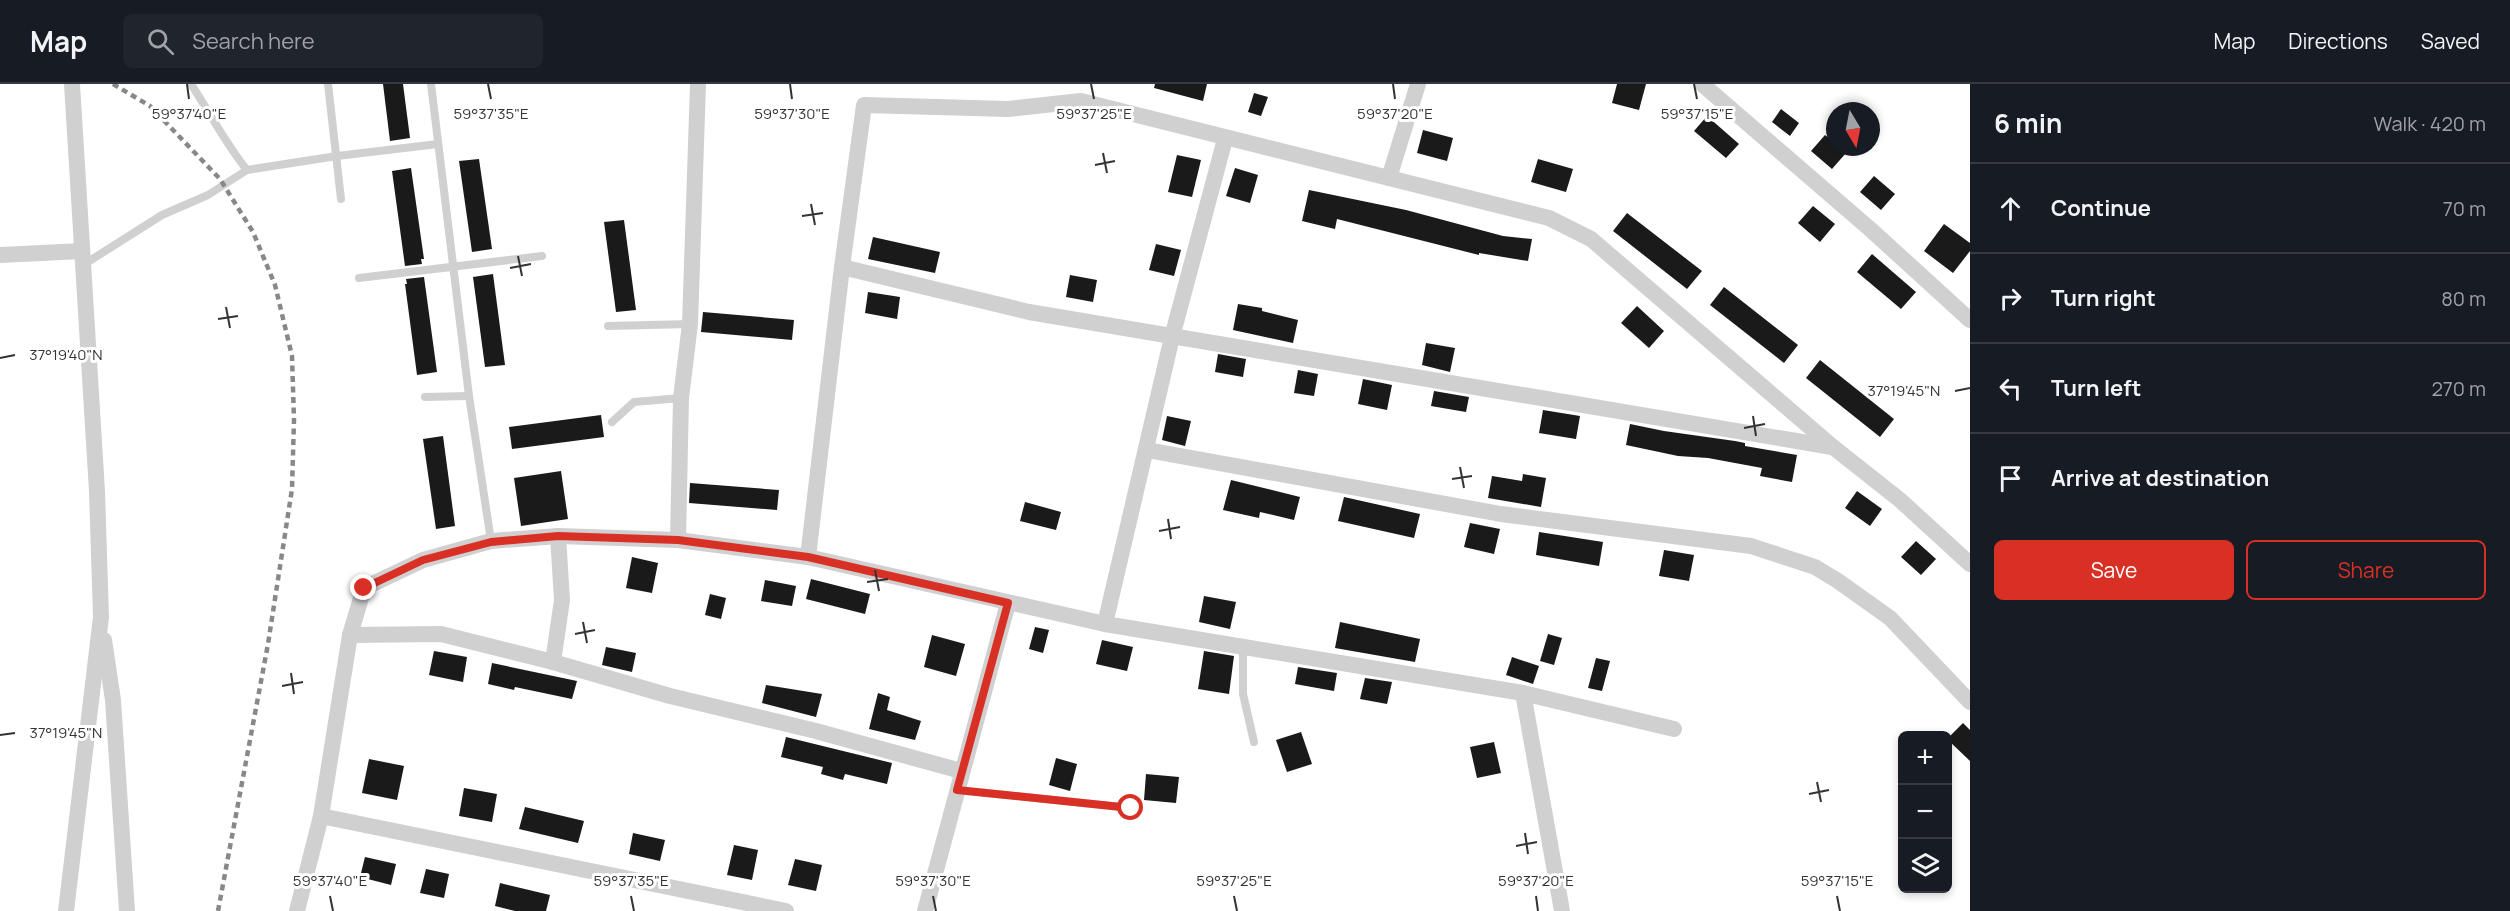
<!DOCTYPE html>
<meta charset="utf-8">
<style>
:root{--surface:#171b24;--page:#20242c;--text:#f1f3f6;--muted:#9ea1a6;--line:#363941;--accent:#d93025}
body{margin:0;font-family:Manrope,sans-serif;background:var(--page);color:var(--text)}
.controls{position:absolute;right:18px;bottom:18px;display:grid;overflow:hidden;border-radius:9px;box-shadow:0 3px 9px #0003}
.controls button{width:54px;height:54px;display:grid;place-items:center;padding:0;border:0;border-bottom:2px solid var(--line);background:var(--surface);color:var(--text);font:30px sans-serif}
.compass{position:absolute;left:1826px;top:18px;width:54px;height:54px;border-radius:50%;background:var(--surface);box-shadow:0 3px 9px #0003;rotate:170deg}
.stop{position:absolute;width:18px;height:18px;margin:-14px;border:4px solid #d93025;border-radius:50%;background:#fff}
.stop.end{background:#d93025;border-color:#fff;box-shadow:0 2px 6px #0008}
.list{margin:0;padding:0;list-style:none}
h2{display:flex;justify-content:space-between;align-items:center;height:78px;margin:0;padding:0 24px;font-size:26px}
h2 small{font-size:20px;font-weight:400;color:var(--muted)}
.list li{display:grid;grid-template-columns:39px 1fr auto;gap:18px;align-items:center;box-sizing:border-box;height:90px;padding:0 24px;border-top:2px solid var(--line)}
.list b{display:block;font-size:22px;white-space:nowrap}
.list em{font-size:20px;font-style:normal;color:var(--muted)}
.actions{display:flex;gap:12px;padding:18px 24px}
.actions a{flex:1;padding:14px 0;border:2px solid var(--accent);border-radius:9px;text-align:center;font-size:21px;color:var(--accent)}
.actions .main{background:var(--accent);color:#fff}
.icon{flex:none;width:33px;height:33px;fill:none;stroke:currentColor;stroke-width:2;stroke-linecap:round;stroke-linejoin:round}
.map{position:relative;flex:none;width:1970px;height:827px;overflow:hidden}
header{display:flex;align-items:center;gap:36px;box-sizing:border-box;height:84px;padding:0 30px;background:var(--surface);border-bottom:2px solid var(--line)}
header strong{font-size:28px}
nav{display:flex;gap:33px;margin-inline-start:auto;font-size:21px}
.search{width:420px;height:54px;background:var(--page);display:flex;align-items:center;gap:15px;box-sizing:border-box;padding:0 21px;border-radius:9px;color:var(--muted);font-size:22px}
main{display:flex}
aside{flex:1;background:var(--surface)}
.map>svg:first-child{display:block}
.building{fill:#1a1a1a}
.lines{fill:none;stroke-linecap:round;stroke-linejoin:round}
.service{stroke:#d0d0d0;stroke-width:8}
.minor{stroke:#d0d0d0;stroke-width:16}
.rail{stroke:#888;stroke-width:4.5;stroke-dasharray:6 4.5;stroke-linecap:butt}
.route{stroke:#d93025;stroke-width:8}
.ticks{fill:none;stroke:#333;stroke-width:2}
.ticks-label{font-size:15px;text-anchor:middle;fill:#333;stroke:#fff;stroke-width:6;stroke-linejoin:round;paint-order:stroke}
</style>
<header>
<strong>Map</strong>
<div class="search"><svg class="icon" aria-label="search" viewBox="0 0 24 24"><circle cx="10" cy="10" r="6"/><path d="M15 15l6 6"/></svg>Search here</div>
<nav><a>Map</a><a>Directions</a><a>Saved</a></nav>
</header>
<main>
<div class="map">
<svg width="1970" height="827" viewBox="0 0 1970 827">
<rect width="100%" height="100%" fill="#fff"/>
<g class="building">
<path d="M 383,0 L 403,0 L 410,54 L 390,57 Z"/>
<path d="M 1155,0 L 1207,0 L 1203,17 L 1154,4 Z"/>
<path d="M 1617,0 L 1646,0 L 1639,26 L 1612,19 Z"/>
<path d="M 1254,9 L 1268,13 L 1261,32 L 1248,28 Z"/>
<path d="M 1781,25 L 1799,39 L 1790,52 L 1772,38 Z"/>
<path d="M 1707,32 L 1739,60 L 1726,74 L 1694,47 Z"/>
<path d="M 1423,46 L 1453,54 L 1447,77 L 1417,69 Z"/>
<path d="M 1825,51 L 1835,59 L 1835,63 L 1839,63 L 1846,69 L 1832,85 L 1811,67 Z"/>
<path d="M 1177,71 L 1201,76 L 1192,113 L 1168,108 Z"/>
<path d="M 479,75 L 492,165 L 472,168 L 459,77 Z"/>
<path d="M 1538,75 L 1573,85 L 1566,108 L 1531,98 Z"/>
<path d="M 411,84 L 424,175 L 421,175 L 422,180 L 405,182 L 392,87 Z"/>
<path d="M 1235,84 L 1258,91 L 1250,119 L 1226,112 Z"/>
<path d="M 1874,92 L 1895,110 L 1881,126 L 1860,108 Z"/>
<path d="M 1309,106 L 1406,126 L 1503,152 L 1532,155 L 1528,177 L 1479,169 L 1479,171 L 1337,135 L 1335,145 L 1302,137 Z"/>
<path d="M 1813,122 L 1835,140 L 1820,158 L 1798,139 Z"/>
<path d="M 1627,129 L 1702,187 L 1687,205 L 1613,147 Z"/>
<path d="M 624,136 L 636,226 L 616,228 L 604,138 Z"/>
<path d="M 1944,140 L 1970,159 L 1970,167 L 1953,189 L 1924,167 Z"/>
<path d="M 873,153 L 940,168 L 935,189 L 868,175 Z"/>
<path d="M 1156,160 L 1181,166 L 1174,192 L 1149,186 Z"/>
<path d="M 1872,170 L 1916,208 L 1901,225 L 1857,188 Z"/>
<path d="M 493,190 L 505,281 L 485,283 L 473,193 Z"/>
<path d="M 1070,191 L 1097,196 L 1093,218 L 1066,213 Z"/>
<path d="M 424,193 L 437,288 L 417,291 L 405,200 L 407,200 L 406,195 Z"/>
<path d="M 1724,203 L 1798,261 L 1784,279 L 1710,221 Z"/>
<path d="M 868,208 L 900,213 L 897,235 L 865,229 Z"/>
<path d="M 1238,220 L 1262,224 L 1262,227 L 1298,236 L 1293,259 L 1233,246 Z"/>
<path d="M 1637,222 L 1664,247 L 1649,264 L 1621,239 Z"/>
<path d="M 703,228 L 794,236 L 792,256 L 701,248 Z"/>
<path d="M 1426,259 L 1455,264 L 1450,288 L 1422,281 Z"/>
<path d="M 1218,270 L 1246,275 L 1243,293 L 1215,288 Z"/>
<path d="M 1820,276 L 1894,335 L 1880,353 L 1806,294 Z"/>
<path d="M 1298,286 L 1318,290 L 1314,312 L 1294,309 Z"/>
<path d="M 1363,295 L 1392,301 L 1387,326 L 1358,320 Z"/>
<path d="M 1434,307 L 1469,313 L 1466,328 L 1431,322 Z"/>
<path d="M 1543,326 L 1580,332 L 1576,355 L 1539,349 Z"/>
<path d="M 601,331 L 604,353 L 512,365 L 509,343 Z"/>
<path d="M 1167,332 L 1191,337 L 1185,362 L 1162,356 Z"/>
<path d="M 1630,340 L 1664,347 L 1735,357 L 1745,359 L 1745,362 L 1797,371 L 1792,398 L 1760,392 L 1762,384 L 1708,374 L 1678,372 L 1626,361 Z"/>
<path d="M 443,352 L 455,442 L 436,445 L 423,355 Z"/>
<path d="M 561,387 L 568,435 L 521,442 L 514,394 Z"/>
<path d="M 1523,390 L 1546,394 L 1541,423 L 1488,414 L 1492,392 L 1522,397 Z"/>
<path d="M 1231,396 L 1300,413 L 1294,436 L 1260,428 L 1259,434 L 1223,426 Z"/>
<path d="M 690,399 L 779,406 L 777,426 L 689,419 Z"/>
<path d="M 1857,407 L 1882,425 L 1870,442 L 1845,424 Z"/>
<path d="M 1344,413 L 1420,430 L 1414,454 L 1338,437 Z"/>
<path d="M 1025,418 L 1061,428 L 1056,446 L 1020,437 Z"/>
<path d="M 1470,439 L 1500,445 L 1494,470 L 1464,463 Z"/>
<path d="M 1539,448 L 1603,458 L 1599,482 L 1536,471 Z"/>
<path d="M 1916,457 L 1936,475 L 1921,491 L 1901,473 Z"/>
<path d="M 1664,466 L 1694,471 L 1689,497 L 1659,492 Z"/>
<path d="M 632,473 L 658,479 L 652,509 L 626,504 Z"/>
<path d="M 811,495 L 870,510 L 865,530 L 806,515 Z"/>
<path d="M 765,496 L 796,502 L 792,522 L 761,517 Z"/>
<path d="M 710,510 L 726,514 L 721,535 L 705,531 Z"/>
<path d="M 1204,512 L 1236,518 L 1230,545 L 1199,538 Z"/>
<path d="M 1340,538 L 1420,555 L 1415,578 L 1335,564 Z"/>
<path d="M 1035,543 L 1049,546 L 1043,569 L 1029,565 Z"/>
<path d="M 1548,550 L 1562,554 L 1554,581 L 1540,577 Z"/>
<path d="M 932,551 L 965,560 L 956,592 L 924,583 Z"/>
<path d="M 1102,556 L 1133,563 L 1127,587 L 1096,580 Z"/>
<path d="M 606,563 L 636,569 L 632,588 L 602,581 Z"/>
<path d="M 434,567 L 467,573 L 463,598 L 429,591 Z"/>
<path d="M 1204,567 L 1234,572 L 1229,610 L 1198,605 Z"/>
<path d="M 1512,573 L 1539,582 L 1533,600 L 1506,591 Z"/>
<path d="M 1596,574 L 1610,577 L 1602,607 L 1588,604 Z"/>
<path d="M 492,579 L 577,597 L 572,615 L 515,603 L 514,606 L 488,600 Z"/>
<path d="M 1298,583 L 1337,589 L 1334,607 L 1295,600 Z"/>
<path d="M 1365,594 L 1392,598 L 1387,620 L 1360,615 Z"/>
<path d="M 766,601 L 822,610 L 816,633 L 762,619 Z"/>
<path d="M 878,609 L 890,613 L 887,626 L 921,637 L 915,656 L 869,645 Z"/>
<path d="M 1963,639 L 1970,646 L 1970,677 L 1947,655 Z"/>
<path d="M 1301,648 L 1312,680 L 1287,688 L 1276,656 Z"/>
<path d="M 786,653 L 892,679 L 887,700 L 845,690 L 843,696 L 821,690 L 823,683 L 781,673 Z"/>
<path d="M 1494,658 L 1501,689 L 1477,694 L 1470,663 Z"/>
<path d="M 1056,674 L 1077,680 L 1070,707 L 1049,701 Z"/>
<path d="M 369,675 L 404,682 L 397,716 L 362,709 Z"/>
<path d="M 1146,690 L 1179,693 L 1176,719 L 1144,716 Z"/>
<path d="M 464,704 L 497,710 L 492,738 L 459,732 Z"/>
<path d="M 525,723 L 584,737 L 578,759 L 519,745 Z"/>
<path d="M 633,749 L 665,756 L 660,777 L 629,770 Z"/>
<path d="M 734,761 L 758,766 L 752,796 L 727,791 Z"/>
<path d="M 365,773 L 396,780 L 391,801 L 360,793 Z"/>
<path d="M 795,775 L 822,781 L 816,807 L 788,801 Z"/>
<path d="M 426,785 L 449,790 L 444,814 L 420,809 Z"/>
<path d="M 500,799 L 550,811 L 546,827 L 515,827 L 495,822 Z"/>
</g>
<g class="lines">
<g class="service">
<path d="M 191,0 C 210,29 225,59 247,86"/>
<path d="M 328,0 L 341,115"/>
<path d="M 431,0 L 469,312 L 491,457"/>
<path d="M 83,181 L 162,131 L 208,111 L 247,86 L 337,72 L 438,60"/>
<path d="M 359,194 L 542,172"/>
<path d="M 608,242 L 690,240"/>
<path d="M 425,313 L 469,312"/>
<path d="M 612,338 L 634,318 L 681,314"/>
<path d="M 1243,561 L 1243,610 L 1254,658"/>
<path d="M 957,706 L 1131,724"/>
</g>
<g class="minor">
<path d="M 1702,0 L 1870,145 L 1970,236"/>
<path d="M 1225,55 L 1172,253 L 1105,540 L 1523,609 L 1674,645"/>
<path d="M 1389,94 L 1418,0"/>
<path d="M 0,171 L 82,167"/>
<path d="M 842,183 L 1029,228 L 1832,363"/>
<path d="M 1147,366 L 1501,430 L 1751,462 L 1815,483 L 1838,497 L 1890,534 L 1970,618"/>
<path d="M 678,456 L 681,314 L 690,240 L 698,0"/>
<path d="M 808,473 L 842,183 L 864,21 L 1008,25 L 1081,17 L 1549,134 L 1591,155 L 1833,363 L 1900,416 L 1970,480"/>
<path d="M 350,551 L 441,550 L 553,578 L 670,612 L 816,647 L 961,687"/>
<path d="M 104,556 L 113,616 L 127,827"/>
<path d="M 553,578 L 562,516 L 558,452"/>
<path d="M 1523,609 L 1562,827"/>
<path d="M 321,732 L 786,827"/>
<path d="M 66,827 L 101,533 L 97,407 L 72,0"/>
<path d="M 297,827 L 321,732 L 350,551 L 364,504 L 423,476 L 491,457 L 558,452 L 678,456 L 808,473 L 1105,540"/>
<path d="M 925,827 L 1008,519"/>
</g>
<path class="rail" d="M 113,0 L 150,22 L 220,95 L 253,148 L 275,201 L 292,272 L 294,336 L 292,405 L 268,560 L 218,827"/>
</g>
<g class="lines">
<path class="route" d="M 364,504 L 423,476 L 491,458 L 558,452 L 678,456 L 808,473 L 1008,519 L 957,706 L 1131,724"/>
</g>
<path class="ticks" d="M 187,0 L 189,15M 488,0 L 491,15M 790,0 L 792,15M 1091,0 L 1094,15M 1393,0 L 1395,15M 1694,0 L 1697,15M 1103,69 L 1107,89M 1095,81 L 1115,77M 811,120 L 815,141M 802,132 L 823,129M 518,172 L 522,192M 510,184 L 531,180M 226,223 L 230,244M 218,235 L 238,232M 0,274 L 15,271M 1955,307 L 1970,304M 1753,332 L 1756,352M 1744,344 L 1765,340M 1460,383 L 1464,404M 1452,395 L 1472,392M 1168,435 L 1171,455M 1159,447 L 1180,443M 875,486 L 879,507M 867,498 L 888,495M 583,538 L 587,559M 575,550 L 595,546M 291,589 L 294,610M 282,602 L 303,598M 0,651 L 15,649M 1817,698 L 1821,718M 1809,710 L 1829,706M 1525,749 L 1528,770M 1516,762 L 1537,758M 330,812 L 333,827M 631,812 L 634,827M 933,812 L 936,827M 1234,812 L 1237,827M 1536,812 L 1538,827M 1837,812 L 1840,827"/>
<g class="ticks-label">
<text x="189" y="35">59°37'40"E</text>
<text x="491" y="35">59°37'35"E</text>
<text x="792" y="35">59°37'30"E</text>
<text x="1094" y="35">59°37'25"E</text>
<text x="1395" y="35">59°37'20"E</text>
<text x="1697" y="35">59°37'15"E</text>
<text x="66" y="276">37°19'40"N</text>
<text x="1904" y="312">37°19'45"N</text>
<text x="66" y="654">37°19'45"N</text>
<text x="330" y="802">59°37'40"E</text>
<text x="631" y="802">59°37'35"E</text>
<text x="933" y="802">59°37'30"E</text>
<text x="1234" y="802">59°37'25"E</text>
<text x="1536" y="802">59°37'20"E</text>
<text x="1837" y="802">59°37'15"E</text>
</g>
</svg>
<div class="controls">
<button>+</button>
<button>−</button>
<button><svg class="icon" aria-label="layers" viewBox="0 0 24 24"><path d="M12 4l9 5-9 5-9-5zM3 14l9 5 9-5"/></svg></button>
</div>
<svg class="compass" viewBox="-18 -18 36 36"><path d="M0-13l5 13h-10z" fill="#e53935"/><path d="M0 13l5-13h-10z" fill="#9ea1a6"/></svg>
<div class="stop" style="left:1131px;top:724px"></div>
<div class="stop end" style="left:364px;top:504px"></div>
</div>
<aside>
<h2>6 min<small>Walk · 420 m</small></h2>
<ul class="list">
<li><svg class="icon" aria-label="ahead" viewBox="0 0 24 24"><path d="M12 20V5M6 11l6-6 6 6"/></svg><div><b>Continue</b></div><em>70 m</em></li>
<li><svg class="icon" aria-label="right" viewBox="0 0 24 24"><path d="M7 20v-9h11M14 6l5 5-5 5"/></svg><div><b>Turn right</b></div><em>80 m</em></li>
<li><svg class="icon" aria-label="left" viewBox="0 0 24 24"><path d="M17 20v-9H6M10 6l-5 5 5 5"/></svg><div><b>Turn left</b></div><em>270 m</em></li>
<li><svg class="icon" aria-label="arrive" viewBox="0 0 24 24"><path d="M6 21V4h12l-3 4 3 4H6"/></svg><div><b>Arrive at destination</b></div></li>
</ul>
<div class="actions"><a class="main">Save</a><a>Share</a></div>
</aside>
</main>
